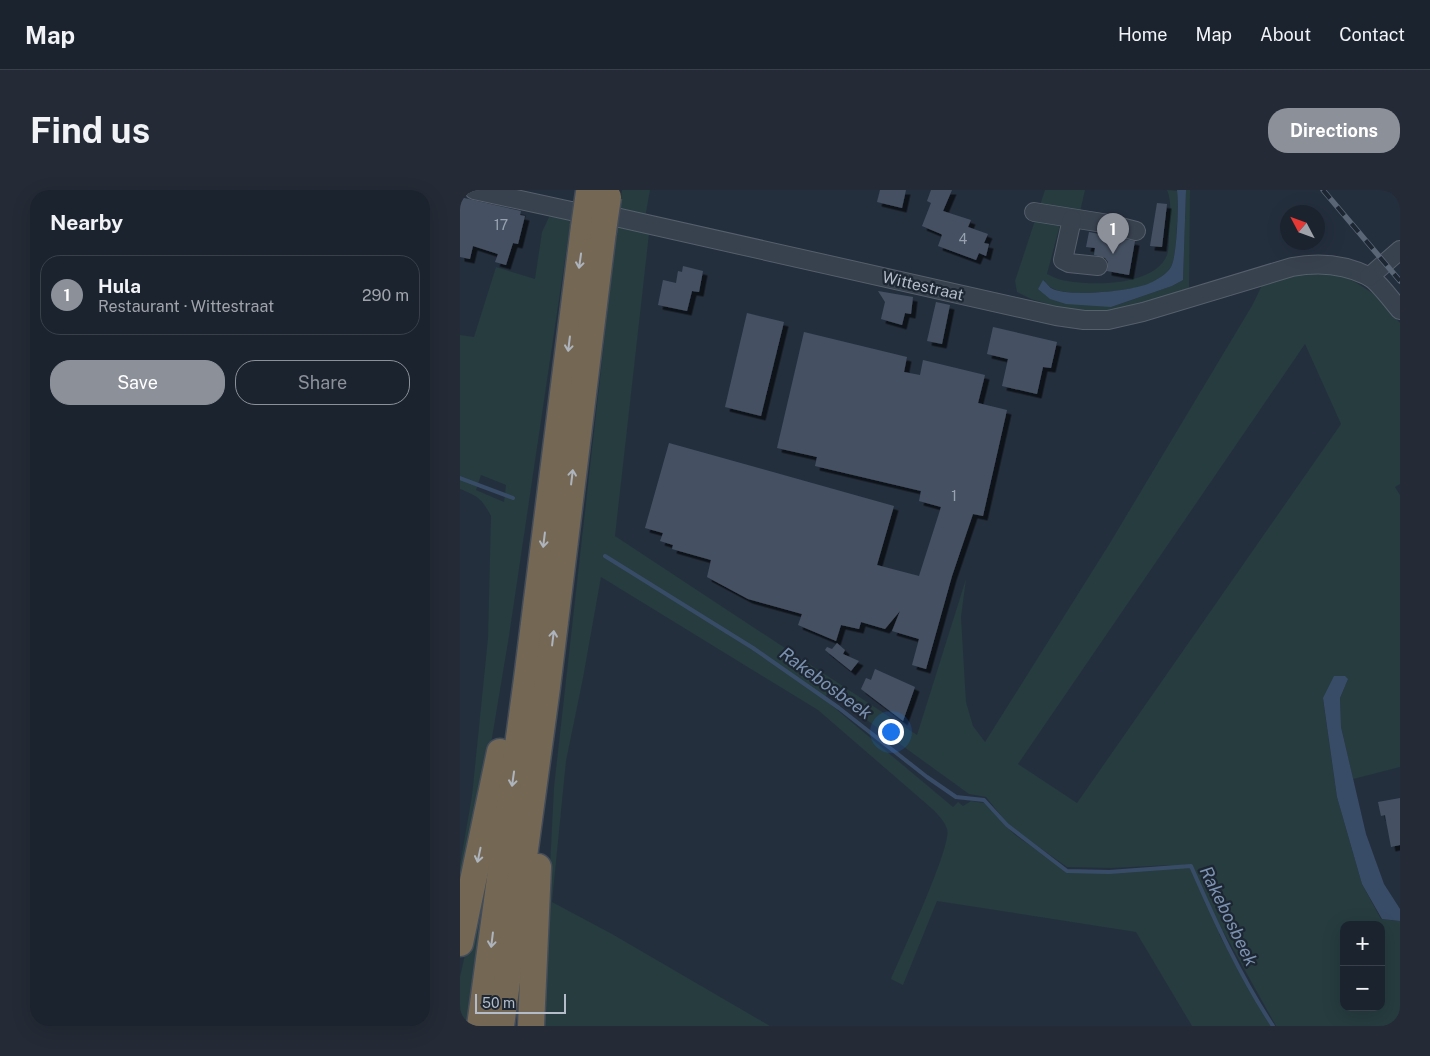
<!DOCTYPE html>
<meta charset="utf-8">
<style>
:root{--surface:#1b232e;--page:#242b36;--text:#f1f3f6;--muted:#a0a4aa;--line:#39404a;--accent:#8c9099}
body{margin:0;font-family:"Public Sans",sans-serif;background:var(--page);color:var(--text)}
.controls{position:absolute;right:15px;bottom:15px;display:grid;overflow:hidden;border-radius:10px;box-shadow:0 5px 20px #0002}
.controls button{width:45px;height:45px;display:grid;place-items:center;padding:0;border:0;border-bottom:1px solid var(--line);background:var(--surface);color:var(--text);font:25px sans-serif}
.compass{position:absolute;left:820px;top:15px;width:45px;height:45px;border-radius:50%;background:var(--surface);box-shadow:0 5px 20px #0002;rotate:311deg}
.scale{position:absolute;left:15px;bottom:12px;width:91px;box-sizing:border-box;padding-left:5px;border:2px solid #b4bcc9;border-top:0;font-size:14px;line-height:18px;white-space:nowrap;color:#b4bcc9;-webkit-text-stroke:4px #1d2633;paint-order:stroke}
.you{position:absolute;left:430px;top:541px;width:18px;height:18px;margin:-12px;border:4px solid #fff;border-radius:50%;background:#1a73e8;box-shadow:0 0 0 8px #1a73e833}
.badge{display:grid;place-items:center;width:32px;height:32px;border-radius:50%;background:var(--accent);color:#fff;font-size:16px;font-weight:700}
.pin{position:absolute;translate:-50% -41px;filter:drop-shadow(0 1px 2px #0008)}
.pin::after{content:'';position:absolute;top:26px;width:18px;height:15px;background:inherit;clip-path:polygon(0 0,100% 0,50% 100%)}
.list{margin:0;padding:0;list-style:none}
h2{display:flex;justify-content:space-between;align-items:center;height:65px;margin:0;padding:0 20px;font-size:21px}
h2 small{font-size:16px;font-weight:400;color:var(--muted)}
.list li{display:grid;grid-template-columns:32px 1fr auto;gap:15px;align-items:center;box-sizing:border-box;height:80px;margin:0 10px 10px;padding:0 10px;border:1px solid var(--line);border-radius:20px}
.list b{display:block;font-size:19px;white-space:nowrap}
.list p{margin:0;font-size:16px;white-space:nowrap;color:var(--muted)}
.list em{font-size:16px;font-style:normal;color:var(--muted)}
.actions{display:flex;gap:10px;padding:15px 20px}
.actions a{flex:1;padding:11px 0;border:1px solid var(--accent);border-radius:20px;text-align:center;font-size:18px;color:var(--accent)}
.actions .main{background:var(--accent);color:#fff}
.map{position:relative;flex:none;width:940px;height:836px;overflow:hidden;border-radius:20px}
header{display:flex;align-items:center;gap:30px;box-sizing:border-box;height:70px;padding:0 25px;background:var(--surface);border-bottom:1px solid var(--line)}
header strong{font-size:24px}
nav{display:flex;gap:28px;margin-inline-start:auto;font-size:18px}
.intro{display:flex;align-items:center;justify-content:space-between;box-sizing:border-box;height:120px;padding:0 30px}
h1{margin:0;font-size:35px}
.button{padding:12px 22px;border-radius:20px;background:var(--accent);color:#fff;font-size:18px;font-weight:700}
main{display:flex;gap:30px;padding:0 30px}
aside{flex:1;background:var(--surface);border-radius:20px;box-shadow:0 5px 20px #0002}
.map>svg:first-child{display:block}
.green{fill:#263c3f;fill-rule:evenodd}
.water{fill:#394c67}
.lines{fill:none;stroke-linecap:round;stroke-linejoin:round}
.stream{stroke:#394c67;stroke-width:4}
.building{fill:#455162;filter:url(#shadow)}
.minor-casing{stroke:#565f6c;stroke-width:20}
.highway-casing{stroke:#434c59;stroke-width:29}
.minor{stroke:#38414e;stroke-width:18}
.highway{stroke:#746855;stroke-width:26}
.rail-casing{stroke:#5a6575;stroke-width:5.5}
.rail{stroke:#1d2633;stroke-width:4;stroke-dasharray:11;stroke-linecap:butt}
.highway-bridge-casing{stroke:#434c59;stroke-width:29;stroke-linecap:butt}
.highway-bridge{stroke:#746855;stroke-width:26}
.oneway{stroke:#aeb4bd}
.labels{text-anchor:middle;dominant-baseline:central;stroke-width:4.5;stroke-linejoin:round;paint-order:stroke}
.number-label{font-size:14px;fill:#98a1af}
.street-label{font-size:16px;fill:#b4bcc9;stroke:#1d2633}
.water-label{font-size:18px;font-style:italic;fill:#7c92b1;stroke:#1d2633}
</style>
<header>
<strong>Map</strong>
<nav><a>Home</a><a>Map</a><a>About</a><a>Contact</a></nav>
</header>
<div class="intro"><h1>Find us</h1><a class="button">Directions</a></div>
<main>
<aside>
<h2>Nearby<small></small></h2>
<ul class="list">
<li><span class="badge">1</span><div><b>Hula</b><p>Restaurant · Wittestraat</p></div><em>290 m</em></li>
</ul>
<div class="actions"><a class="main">Save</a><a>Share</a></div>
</aside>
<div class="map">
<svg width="940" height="836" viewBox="0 0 940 836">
<defs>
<filter id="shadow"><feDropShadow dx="4.5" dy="4.5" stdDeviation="0" flood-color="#0009"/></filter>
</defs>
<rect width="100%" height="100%" fill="#242f3e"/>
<g class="green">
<path d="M 162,0 L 190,0 L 185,28 L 159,23 Z"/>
<path d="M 585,0 L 625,0 L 619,26 L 601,31 L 587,84 C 592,86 597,89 602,90 C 629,96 694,97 707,65 C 710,57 708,46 709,38 C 710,25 712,12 707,0 L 718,1 C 717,18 718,65 711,77 C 706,84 697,91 690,94 C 673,101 607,108 592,98 C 589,97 586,93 584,90 L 578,99 L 651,117 L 712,96 L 723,90 L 726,0 L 730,0 L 729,100 L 673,116 L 639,124 L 598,117 L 571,109 L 557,102 L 555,91 Z"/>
<path d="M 89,27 L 111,29 L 49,446 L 18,632 L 0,717 L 0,675 L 12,606 L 28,448 L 31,326 C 22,309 18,306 0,299 L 0,145 L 14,147 L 36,77 L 75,89 L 82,42 ZM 21,285 L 46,295 L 44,312 L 16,300 Z"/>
<path d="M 157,37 L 189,44 L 155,346 L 457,545 L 506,389 L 501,427 L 506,512 L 513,536 L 525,552 L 650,353 L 793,114 L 803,93 L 835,83 L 871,83 L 892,90 L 914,104 L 940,133 L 940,294 L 935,297 L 940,305 L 940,577 L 893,589 L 881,537 L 880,508 L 888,489 L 863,509 L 877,607 L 902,694 L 921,729 L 940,731 L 940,836 L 816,836 L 763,741 L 759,744 L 782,787 L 811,836 L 732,836 L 676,742 L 477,711 L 443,795 L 431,789 C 440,767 493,654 487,639 C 483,627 471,618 462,610 L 358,520 L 141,387 L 123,488 L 106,571 L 92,712 L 152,744 L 310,836 L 82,836 L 94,597 ZM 845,154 L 881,234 L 617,613 L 558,574 ZM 368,502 L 509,604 L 526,607 L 546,632 L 556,641 L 607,677 L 651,678 L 712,675 L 667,682 L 607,681 L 554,644 L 524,613 L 511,611 L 503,616 L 498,612 L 493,617 L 364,509 ZM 884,735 L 921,735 L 921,817 L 884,817 Z"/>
<path d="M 37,618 L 9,836 L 0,836 L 0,787 Z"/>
</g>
<g class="water">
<path d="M 717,0 L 726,0 L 723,90 L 712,96 L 651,117 L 606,114 L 590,109 L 578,99 L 583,90 C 586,92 589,97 591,98 C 606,108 674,101 690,93 C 697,90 708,83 711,77 C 717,67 719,12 717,0 Z"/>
<path d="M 874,486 L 885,486 L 888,489 L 880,508 L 881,537 L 906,644 L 924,694 L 940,719 L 940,731 L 922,729 L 902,694 L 877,607 L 863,508 Z"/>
</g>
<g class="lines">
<g class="stream">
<path d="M 0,288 L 53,308"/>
<path d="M 145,366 L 293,458 L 379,518 L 467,587 L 496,607 L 524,610 L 547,635 L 607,681 L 649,682 L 731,676 C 755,731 780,786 813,836"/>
</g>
</g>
<g class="building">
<path d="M 420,0 L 446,0 L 442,18 L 417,12 Z"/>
<path d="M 471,0 L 492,0 L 483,21 L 511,30 L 508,37 L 528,44 L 524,53 L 529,54 L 526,66 L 519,63 L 516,70 L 478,56 L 482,45 L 481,44 L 462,36 L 471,13 L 467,11 Z"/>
<path d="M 0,7 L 61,21 L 60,25 L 65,26 L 58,54 L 53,53 L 46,75 L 35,72 L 38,64 L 13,56 L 10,69 L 0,67 Z"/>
<path d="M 697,13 L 707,14 L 702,57 L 690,56 Z"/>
<path d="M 629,42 L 675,51 L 669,85 L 647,81 L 648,72 L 645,68 L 634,65 L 635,58 L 626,57 Z"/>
<path d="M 223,76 L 243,81 L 239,102 L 232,101 L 227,121 L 198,115 L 203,90 L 216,93 L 218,81 L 222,82 Z"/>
<path d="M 418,101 L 453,107 L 451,124 L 445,123 L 442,135 L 421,129 L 425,112 Z"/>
<path d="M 476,112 L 490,115 L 482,154 L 467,151 Z"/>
<path d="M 287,123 L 324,132 L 301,226 L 265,217 Z"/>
<path d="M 533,137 L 597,152 L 591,178 L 583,177 L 577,204 L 542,196 L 548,169 L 527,164 Z"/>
<path d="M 344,142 L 447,167 L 444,182 L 460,185 L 463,170 L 525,185 L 518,213 L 547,220 L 523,326 L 513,324 L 492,386 L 466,479 L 452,475 L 459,449 L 432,441 L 440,421 L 425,439 L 401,432 L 399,439 L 381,435 L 376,451 L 338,435 L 342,424 L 288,409 L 247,387 L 251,370 L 212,359 L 213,355 L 200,351 L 203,343 L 185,338 L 209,253 L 434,316 L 417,375 L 459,386 L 481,317 L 459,311 L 461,301 L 355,276 L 357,267 L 317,258 Z"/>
<path d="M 377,453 L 385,460 L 383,464 L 399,471 L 391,481 L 365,460 L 367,457 L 372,459 Z"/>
<path d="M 415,479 L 455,497 L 443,531 L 401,499 L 406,488 L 411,490 Z"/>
<path d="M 940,608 L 940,655 L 931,657 L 925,625 L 921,626 L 918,612 Z"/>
</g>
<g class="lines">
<defs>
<g id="minor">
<path d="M 14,0 L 111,21 L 160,28 L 596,126 L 624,130 L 648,130 L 683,122 L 832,77 C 858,72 884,74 908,86 C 918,91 932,111 940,120"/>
<path d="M 574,22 L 649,34 L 676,41"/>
<path d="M 612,29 L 603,70 L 609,73 L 638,76"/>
<path d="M 909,87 L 940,60"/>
</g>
<g id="highway">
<path d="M 0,753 L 40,562"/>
<path d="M 20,836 L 67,489 L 124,37"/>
<path d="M 41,836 L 87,497 L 143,41"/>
<path d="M 71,836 L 78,677"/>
</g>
</defs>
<use href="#minor" class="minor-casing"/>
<use href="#highway" class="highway-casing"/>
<use href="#minor" class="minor"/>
<use href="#highway" class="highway"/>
<defs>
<path id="rail" d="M 863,0 L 940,91"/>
</defs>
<use href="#rail" class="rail-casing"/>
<use href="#rail" class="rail"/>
<defs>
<g id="highway-bridge">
<path d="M 124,37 L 129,2"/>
<path d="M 143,41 L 148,7"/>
</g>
</defs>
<use href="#highway-bridge" class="highway-bridge-casing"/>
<use href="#highway-bridge" class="highway-bridge"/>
</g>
<defs><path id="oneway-shaft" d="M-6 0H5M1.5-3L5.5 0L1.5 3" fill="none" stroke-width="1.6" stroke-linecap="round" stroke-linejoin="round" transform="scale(1.25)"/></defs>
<g class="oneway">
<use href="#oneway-shaft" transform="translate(120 71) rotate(98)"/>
<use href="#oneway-shaft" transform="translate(109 154) rotate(97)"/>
<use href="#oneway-shaft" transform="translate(112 287) rotate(-83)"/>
<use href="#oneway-shaft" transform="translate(84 350) rotate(97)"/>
<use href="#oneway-shaft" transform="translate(93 448) rotate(-83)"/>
<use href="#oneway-shaft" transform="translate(53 589) rotate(98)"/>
<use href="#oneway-shaft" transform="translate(19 665) rotate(102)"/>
<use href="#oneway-shaft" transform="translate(32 750) rotate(97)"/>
</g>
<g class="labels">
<g class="number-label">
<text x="41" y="35">17</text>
<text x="503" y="49">4</text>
<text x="494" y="306">1</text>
</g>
<g class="street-label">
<text transform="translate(463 96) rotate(13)">Wittestraat</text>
</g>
<g class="water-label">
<text transform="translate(366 493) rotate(36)">Rakebosbeek</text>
<text transform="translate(769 726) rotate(64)">Rakebosbeek</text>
</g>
</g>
</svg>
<div class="controls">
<button>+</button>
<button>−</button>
</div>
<svg class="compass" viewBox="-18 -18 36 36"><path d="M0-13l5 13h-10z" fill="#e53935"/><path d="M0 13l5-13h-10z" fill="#a0a4aa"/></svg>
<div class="scale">50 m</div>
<div class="you"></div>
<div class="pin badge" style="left:653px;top:64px">1</div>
</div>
</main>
